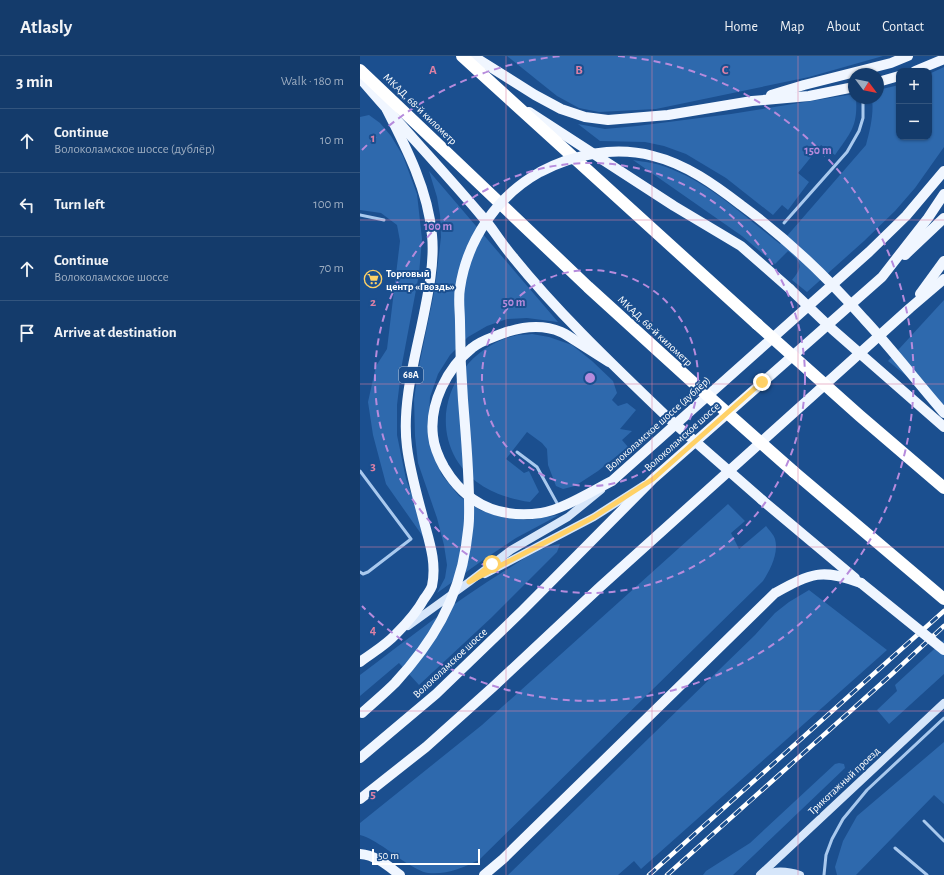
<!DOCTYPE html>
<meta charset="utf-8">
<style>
:root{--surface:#143b6b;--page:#1d4271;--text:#f1f3f6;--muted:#9dadc1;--line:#33557e}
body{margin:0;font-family:"Alegreya Sans",sans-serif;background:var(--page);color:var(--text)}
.controls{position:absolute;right:12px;top:12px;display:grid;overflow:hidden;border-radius:8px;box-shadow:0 1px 3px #0004}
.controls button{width:36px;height:36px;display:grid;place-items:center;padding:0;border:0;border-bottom:1px solid var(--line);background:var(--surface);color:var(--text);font:20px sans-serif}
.compass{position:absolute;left:488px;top:12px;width:36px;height:36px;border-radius:50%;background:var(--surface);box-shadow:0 1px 3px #0004;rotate:122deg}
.scale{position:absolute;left:12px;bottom:10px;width:108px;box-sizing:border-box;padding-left:4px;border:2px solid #fff;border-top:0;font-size:11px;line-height:14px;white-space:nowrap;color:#fff;-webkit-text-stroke:3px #1b4f8f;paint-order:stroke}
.stop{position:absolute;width:12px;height:12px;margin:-9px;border:3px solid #ffd166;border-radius:50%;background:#fff}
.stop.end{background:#ffd166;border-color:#fff;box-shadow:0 1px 4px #0008}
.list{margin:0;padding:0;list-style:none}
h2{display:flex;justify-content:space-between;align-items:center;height:52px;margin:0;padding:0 16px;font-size:17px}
h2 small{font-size:13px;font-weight:400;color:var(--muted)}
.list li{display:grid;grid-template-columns:26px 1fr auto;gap:12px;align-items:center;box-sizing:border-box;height:64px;padding:0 16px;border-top:1px solid var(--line)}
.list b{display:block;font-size:15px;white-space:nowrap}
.list p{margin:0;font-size:13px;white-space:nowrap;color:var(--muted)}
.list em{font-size:13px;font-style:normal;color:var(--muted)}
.icon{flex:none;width:22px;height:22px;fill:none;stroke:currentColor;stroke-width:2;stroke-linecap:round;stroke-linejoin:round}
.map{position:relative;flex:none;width:584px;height:819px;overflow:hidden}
header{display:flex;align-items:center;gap:24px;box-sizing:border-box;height:56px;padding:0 20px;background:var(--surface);border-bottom:1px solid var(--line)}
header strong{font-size:19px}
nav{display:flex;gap:22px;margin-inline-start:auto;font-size:14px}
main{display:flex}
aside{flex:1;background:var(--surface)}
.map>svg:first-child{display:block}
.green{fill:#2e69ad}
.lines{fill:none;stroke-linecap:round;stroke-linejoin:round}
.lane{stroke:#a9c9ee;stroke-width:3}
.secondary{stroke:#d6e6fa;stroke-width:8}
.primary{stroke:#f0f6ff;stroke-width:10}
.highway{stroke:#fff;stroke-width:12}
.rail-casing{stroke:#fff;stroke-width:4.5}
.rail{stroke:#1b4f8f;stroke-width:3;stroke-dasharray:9;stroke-linecap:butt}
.primary-bridge{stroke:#f0f6ff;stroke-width:10}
.highway-bridge{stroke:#fff;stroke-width:12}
.route{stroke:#ffd166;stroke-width:5}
.grid{fill:none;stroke:#dd80a5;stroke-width:1;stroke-opacity:0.55}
.ring{fill:none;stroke:#b68bdc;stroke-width:2;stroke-dasharray:7 5}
.labels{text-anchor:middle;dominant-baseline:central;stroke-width:4;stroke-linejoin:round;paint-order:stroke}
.shield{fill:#1b4f8f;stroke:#bbcadd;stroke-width:1}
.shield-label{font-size:10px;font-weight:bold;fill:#fff}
.street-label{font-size:11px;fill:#fff;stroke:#1b4f8f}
.poi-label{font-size:11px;font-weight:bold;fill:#fff;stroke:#1b4f8f;text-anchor:start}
.grid-label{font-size:13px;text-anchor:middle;font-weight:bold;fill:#dd80a5;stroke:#1b4f8f;stroke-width:4;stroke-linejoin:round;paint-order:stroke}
.centre{fill:#b68bdc;stroke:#1b4f8f;stroke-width:2}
.ring-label{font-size:12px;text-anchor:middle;font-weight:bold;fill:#b68bdc;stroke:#1b4f8f;stroke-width:4;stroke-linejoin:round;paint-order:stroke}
</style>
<header>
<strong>Atlasly</strong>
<nav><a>Home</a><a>Map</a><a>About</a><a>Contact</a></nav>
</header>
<main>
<aside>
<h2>3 min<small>Walk · 180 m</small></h2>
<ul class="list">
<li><svg class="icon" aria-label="ahead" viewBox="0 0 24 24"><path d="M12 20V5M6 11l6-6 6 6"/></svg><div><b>Continue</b><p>Волоколамское шоссе (дублёр)</p></div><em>10 m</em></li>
<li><svg class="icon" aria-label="left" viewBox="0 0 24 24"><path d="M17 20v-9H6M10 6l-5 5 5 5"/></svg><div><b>Turn left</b></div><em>100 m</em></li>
<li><svg class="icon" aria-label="ahead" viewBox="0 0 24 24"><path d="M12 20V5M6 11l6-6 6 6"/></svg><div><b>Continue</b><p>Волоколамское шоссе</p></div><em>70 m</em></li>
<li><svg class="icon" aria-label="arrive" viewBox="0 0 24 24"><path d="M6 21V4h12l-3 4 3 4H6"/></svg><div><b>Arrive at destination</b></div></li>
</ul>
</aside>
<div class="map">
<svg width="584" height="819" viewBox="0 0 584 819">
<rect width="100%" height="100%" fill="#1b4f8f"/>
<g class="green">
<path d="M 147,0 L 523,0 L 449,21 L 296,53 L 239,56 L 219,52 L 197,40 Z"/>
<path d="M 584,11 L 584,91 L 555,132 L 535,155 L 504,185 L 447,236 L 432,224 C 444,210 441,206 428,195 L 415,208 L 382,180 L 273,104 C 285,106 296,107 306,111 C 350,127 384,160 420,188 L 506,89 C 510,74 514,58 512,42 L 518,42 L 518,34 L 539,29 L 539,81 L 569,81 L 569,18 Z"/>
<path d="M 494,38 L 494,42 L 496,42 C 498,71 490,77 475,99 L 461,89 L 438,117 L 449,126 L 428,154 L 422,149 L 413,159 L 366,122 L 326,98 L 304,90 L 285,86 L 240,85 L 218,68 L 245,73 L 277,70 L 371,58 Z"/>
<path d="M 9,59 L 20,67 L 31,80 L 43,100 L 57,138 L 62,183 L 59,218 L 42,308 L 37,349 L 37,379 L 46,423 L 66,478 L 64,482 L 26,428 L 13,379 L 8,346 L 16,310 L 27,293 L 40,185 L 37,169 L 21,157 L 0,154 L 0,61 Z"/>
<path d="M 69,115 L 198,266 L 167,262 L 147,263 L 127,270 L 108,281 L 90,299 L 78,318 L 70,341 L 68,374 L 72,397 L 82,419 L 99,440 L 120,454 L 141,461 L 167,464 L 199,459 L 156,482 L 123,504 L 77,537 L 85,522 L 87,509 L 84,489 L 77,462 L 58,407 L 55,380 L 54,343 L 59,310 L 75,232 L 81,181 L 80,159 L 77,141 Z"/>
<path d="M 584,244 L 584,350 L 528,305 Z"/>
<path d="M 172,278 L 189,281 L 212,289 L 232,305 L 253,325 L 257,337 L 252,344 L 258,350 L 267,347 L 276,354 L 260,373 L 272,375 L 262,384 L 268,391 L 238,415 L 215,430 L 203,433 L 196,430 L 188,409 L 187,393 L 182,387 L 167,376 L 146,403 L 164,417 L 169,415 L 179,436 L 170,446 C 141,442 112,430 96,403 C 68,354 101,293 154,280 C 159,278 166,279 172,278 Z"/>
<path d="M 368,448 L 385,465 L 371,477 L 379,493 L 406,470 C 409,474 414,479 415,483 C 419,497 410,514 403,525 L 119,804 C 103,812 86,819 68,817 C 56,815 35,799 25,792 C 17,787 9,781 0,779 L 0,767 L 122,669 Z"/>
<path d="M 200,488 L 197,496 L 131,562 L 59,629 L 39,607 L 0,640 L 0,619 C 48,583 95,545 146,514 C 162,504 181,490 200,488 Z"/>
<path d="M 449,534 L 527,594 L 281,813 L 274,805 L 258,819 L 148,819 L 395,579 L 415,557 L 429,546 Z"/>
<path d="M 584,584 L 584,618 L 529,668 L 517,654 L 537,635 L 535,629 Z"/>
<path d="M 584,686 L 584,748 L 574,739 L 496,819 L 477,819 L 475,811 L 483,785 L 497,760 Z"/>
<path d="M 479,707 L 484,708 L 485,712 L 373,819 L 343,819 L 346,815 L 390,787 L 475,708 Z"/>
</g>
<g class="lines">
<g class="lane">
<path d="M 0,159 L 24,164"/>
<path d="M 424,167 L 487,96 L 499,75 L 503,62 L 503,42"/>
<path d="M 157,396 L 177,411 L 198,449"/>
<path d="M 0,415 L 51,483 L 8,516 L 3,518 L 0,516"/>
<path d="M 564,765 L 584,785"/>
<path d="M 535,792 L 567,819"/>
<path d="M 464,819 L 466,799 L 472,783 L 483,763 L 507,734 L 584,662"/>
</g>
<g class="secondary">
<path d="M 125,518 L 234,461 L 284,429"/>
<path d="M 48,570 L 109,526 L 151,494 L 208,461 L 241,434"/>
<path d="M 400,819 L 584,647"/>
<path d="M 404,819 C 415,814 428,815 440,819"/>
</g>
<g class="primary">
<path d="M 113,0 L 175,39 L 201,53 L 225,61 L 248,64 L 308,59 L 392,45 L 449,40 L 494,31"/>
<path d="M 555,15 L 584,3"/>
<path d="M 0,22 C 39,68 81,112 120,158 C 132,171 141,187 153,201 C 199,258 253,309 306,360"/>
<path d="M 518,26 L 539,20"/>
<path d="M 411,39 L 444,29 L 531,7 L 548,0"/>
<path d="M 169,56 L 314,150 L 381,190 L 430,233"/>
<path d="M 545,199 L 584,162"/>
<path d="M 560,238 L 584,205"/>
<path d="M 249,306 C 238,299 227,292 216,285 C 211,282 206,278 201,276 C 182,268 160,271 141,278 C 131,282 120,285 112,292 C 87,312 69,348 73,380 C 74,390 79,402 84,411 C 106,448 138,463 181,457 C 200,455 234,434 252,425 L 509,196 L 546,160 L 584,115"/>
<path d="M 402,444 L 495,522"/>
<path d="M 0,606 C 12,597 26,589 36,578 C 46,568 57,556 64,543 C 67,539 70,535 72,530 C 77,506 69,485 63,462 C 57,439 50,415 47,391 C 42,352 53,309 61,272 C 67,243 75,208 72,179 C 68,134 47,93 27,54"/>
<path d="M 0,702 L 76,638 L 162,555 L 293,423 L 522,221 L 568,162 L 584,138"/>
<path d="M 0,743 L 66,691 L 133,631 L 240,531 L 550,252 L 584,223"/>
<path d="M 0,798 C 16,799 28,810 40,819"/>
<path d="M 124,819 L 143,803 L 415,537 C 452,517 461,512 501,527"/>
</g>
<g class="highway">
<path d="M 102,0 L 397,268"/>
<path d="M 0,14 L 228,231 L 338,331"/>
<path d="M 434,416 L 584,543"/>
</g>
<defs>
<g id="rail">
<path d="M 289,819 L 584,555"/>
<path d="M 307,819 L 532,618 L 584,570"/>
</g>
</defs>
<use href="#rail" class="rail-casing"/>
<use href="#rail" class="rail"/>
<g class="primary-bridge">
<path d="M 430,233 L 472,273 L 584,371"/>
<path d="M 306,360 L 402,444"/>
<path d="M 501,527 L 584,594"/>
<path d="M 2,657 C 13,647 25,637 35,627 C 72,587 98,544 106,490 C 107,480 109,471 109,462 C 110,423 106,383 103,344 C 101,318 100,292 100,266 C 100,255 98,243 100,232 C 107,184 137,140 180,116 C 214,98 255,90 293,100 C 326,108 355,129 381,149 C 426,182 467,221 504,263 C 532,293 557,326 584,357"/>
</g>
<g class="highway-bridge">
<path d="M 397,268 L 500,360 L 584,432"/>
<path d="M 338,331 L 434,416"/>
</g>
</g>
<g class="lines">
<path class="route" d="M 132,508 L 109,526 L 234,461 L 293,423 L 402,326"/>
</g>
<path class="grid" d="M 146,0 L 146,819M 292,0 L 292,819M 438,0 L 438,819M 0,164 L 584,164M 0,328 L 584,328M 0,491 L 584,491M 0,655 L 584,655"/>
<g class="ring">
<circle cx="230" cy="322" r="108"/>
<circle cx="230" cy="322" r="215"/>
<path d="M2 94A323 323 0 0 1 202 0M258 0A323 323 0 1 1 2 550"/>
</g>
<defs>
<symbol id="supermarket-ring" viewBox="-11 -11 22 22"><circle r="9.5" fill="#1b4f8f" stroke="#ffd166" stroke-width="1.5"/><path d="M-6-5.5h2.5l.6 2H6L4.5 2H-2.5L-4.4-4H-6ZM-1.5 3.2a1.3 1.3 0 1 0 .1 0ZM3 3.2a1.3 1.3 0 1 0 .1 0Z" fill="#ffd166"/></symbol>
</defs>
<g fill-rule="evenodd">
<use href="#supermarket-ring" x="3" y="213" width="20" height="20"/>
</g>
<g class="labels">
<rect class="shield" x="39" y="311" width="24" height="16" rx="3"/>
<g class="shield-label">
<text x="51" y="319">68A</text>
</g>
<g class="street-label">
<text transform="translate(60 53) rotate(44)">МКАД, 68-й километр</text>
<text transform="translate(295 275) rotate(43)">МКАД, 68-й километр</text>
<text transform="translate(298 368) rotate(-42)">Волоколамское шоссе (дублёр)</text>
<text transform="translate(322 381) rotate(-42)">Волоколамское шоссе</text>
<text transform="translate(90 607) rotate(-43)">Волоколамское шоссе</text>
<text transform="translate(484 725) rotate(-43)">Трикотажный проезд</text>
</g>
<g class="poi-label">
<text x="26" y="217">Торговый<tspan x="26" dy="13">центр «Гвоздь»</tspan></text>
</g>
</g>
<g class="grid-label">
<text x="73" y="18">A</text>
<text x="219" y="18">B</text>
<text x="365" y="18">C</text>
<text x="13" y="86">1</text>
<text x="13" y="250">2</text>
<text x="13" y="414">3</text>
<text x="13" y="578">4</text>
<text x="13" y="742">5</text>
</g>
<circle cx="230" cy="322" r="6" class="centre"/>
<g class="ring-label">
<text x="458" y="98">150 m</text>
<text x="78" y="174">100 m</text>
<text x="154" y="250">50 m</text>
</g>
</svg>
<div class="controls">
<button>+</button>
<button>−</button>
</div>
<svg class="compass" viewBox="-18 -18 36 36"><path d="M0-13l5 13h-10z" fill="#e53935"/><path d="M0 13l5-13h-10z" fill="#9dadc1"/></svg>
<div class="scale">50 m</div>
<div class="stop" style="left:132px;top:508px"></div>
<div class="stop end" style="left:402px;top:326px"></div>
</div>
</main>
